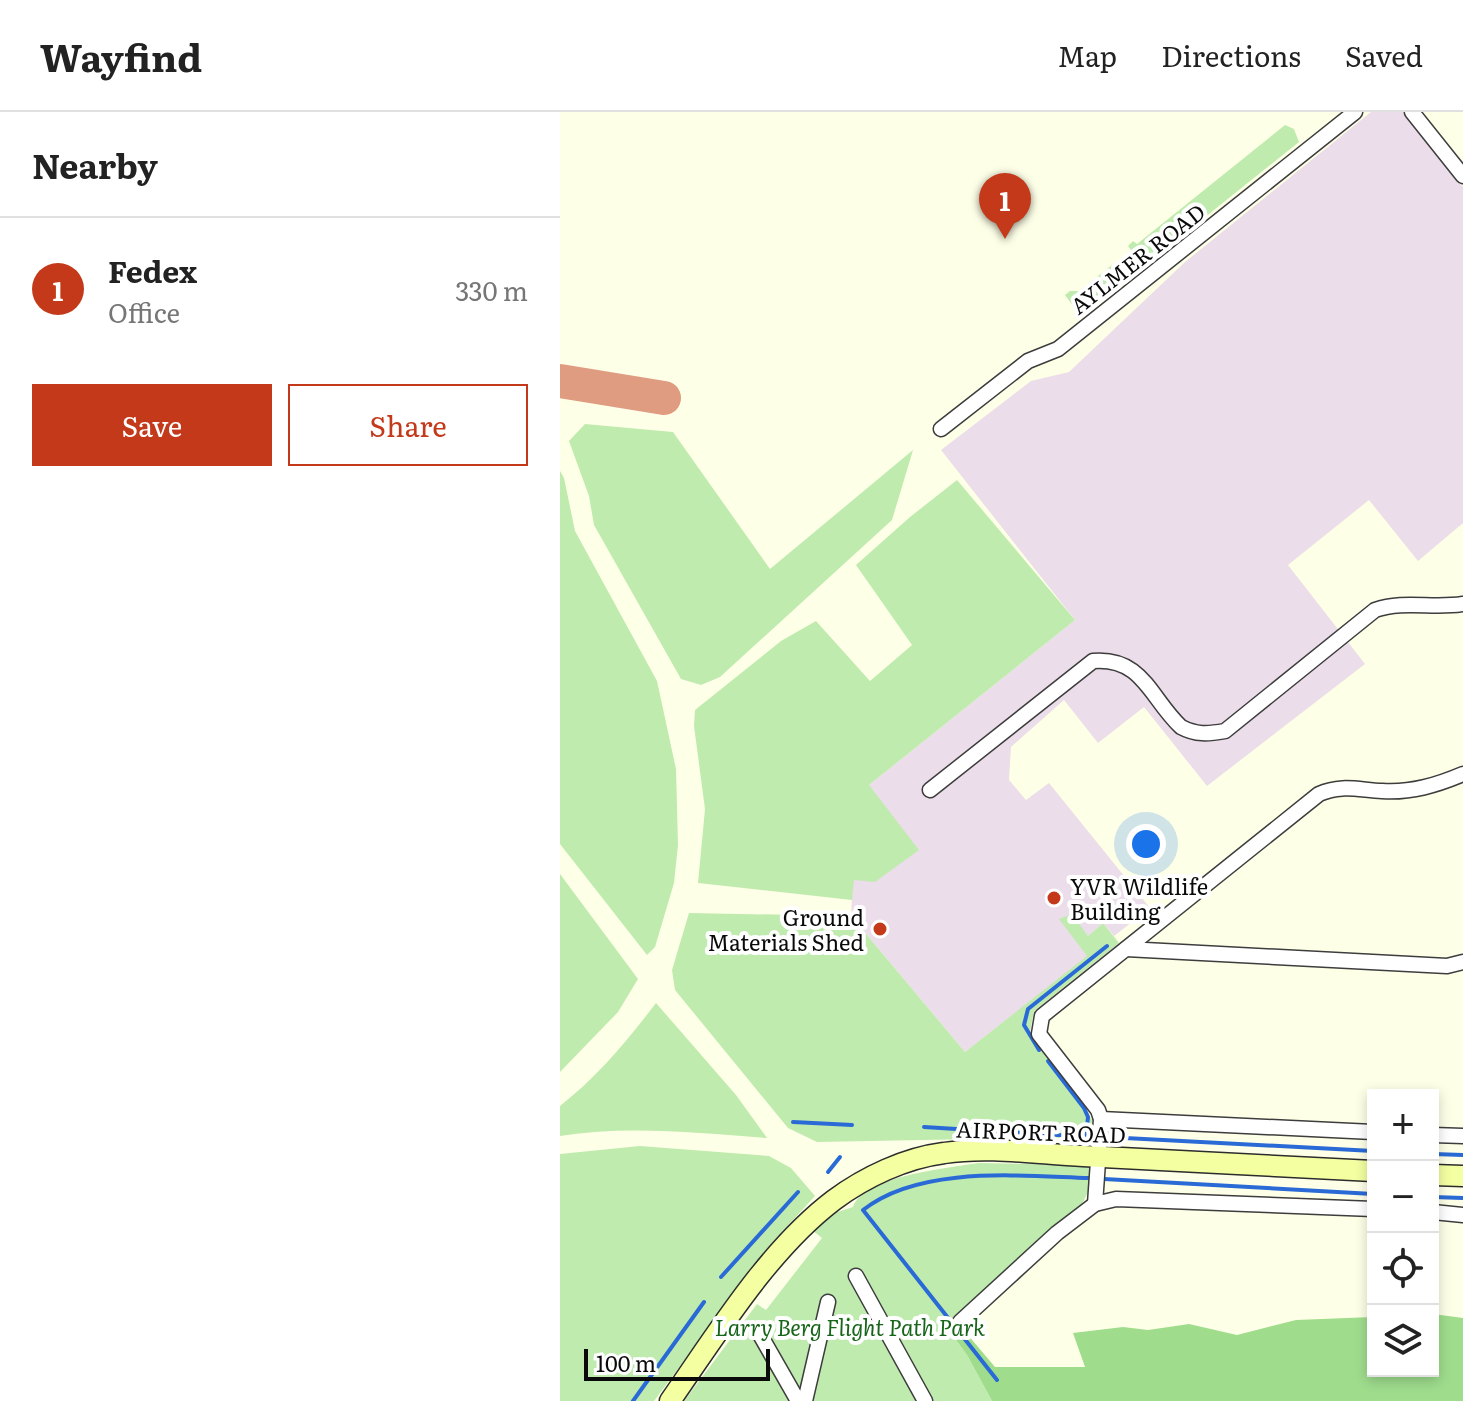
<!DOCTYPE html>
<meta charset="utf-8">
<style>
:root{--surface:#fff;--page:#f6f6f6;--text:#222;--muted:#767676;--line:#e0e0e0;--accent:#c3391a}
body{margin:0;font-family:Literata,serif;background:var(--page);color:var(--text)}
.controls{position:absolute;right:24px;bottom:24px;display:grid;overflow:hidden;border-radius:0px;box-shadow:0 4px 12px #0003}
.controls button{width:72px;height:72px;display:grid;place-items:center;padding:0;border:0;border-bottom:2px solid var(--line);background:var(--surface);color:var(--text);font:40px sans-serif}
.scale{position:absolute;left:24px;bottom:20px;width:186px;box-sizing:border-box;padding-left:8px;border:4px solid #0a0a0a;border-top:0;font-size:22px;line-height:28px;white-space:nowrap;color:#0a0a0a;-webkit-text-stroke:6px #fff;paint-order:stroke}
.you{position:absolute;left:586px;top:732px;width:28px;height:28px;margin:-20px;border:6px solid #fff;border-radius:50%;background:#1a73e8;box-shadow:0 0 0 12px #1a73e833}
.badge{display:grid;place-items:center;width:52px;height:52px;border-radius:50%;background:var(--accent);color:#fff;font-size:26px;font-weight:700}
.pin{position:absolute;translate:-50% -66px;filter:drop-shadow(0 2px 4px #0008)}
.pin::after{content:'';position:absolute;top:42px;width:28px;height:24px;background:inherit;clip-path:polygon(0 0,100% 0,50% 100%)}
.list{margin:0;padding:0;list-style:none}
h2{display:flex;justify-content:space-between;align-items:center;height:104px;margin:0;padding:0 32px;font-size:34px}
h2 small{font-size:26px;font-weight:400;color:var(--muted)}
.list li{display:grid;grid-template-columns:52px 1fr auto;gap:24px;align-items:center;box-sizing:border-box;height:144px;padding:0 32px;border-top:2px solid var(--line)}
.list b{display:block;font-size:30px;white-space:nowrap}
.list p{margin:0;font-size:26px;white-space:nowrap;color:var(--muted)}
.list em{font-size:26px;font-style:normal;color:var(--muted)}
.actions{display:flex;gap:16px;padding:24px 32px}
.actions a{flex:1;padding:18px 0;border:2px solid var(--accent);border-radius:0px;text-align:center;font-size:28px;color:var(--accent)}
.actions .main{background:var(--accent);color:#fff}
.icon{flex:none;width:44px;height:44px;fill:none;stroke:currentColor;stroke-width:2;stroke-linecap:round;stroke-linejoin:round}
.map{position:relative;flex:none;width:903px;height:1289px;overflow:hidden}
header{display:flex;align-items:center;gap:48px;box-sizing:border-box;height:112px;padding:0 40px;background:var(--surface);border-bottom:2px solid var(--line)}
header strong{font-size:38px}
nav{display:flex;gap:44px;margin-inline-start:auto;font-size:28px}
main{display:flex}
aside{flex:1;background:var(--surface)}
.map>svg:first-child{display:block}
.industrial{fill:#ebdde9}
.green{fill:#c0ebaf}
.forest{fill:#9fdd8d}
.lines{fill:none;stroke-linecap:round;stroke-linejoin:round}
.stream{stroke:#2a6ad6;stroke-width:4}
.taxiway{stroke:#e09c80;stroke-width:34}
.street-casing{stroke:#3d3d3d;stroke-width:17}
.secondary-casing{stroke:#2c2c2c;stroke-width:23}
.street{stroke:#fff;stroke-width:14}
.secondary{stroke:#f4ffa2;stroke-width:20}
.poi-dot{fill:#c3391a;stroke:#fff;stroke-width:3}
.labels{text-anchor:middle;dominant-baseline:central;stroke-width:8;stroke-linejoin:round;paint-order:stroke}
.street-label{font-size:22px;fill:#0a0a0a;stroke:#fff}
.poi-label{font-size:22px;fill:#0a0a0a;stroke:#fff;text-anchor:start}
.park-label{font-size:22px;font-style:italic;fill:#176519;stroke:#fff}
</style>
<header>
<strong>Wayfind</strong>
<nav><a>Map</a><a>Directions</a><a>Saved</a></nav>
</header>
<main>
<aside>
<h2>Nearby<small></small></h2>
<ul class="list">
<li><span class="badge">1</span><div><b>Fedex</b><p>Office</p></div><em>330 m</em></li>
</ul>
<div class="actions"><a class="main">Save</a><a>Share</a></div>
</aside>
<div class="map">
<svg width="903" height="1289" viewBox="0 0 903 1289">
<rect width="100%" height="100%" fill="#feffe7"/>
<path class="industrial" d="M 811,0 L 843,0 L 903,75 L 903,411 L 858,449 L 809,388 L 728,453 L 805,552 L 647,674 L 584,595 L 538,631 L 504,588 L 451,635 L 449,668 L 466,688 L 489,671 L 590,796 L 554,824 L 543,811 L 528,824 L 513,805 L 528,844 L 405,940 L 291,804 L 293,768 L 309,673 L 515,508 L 381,338 L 471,269 L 509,260 L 625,150 Z"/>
<g class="green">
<path d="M 725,13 L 734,17 L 739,30 L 579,158 L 571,154 L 567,147 L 571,138 L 568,134 L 573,129 L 577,132 Z"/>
<path d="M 552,153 L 562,165 L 561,172 L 533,197 L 523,201 L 516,198 L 505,183 L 510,179 L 519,179 Z"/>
<path d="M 25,312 L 113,320 L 210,457 L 353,338 L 332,408 L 160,565 L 141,573 L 121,567 L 34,413 L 29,384 L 9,329 Z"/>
<path d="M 0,359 L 4,366 L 15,419 L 97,569 L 116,657 L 118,733 L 114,771 L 95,835 L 87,843 L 0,732 Z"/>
<path d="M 397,368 L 515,508 L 309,673 L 359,738 L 315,770 L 294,768 L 292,788 L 138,771 L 145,697 L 134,614 L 135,598 L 221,529 L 256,509 L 310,569 L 352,533 L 296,453 L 350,405 Z"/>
<path d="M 0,762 L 78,867 L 58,900 L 0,960 Z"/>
<path d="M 129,801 L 291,804 L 405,940 L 527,844 L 499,807 L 512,802 L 528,824 L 543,811 L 559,831 L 474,899 L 470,920 L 514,979 L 532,1008 L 530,1025 L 257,1030 L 228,1016 L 115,878 L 112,858 Z"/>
<path d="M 96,891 L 176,983 L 207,1026 C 138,1021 68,1013 0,1024 L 0,994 C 38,964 67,929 96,891 Z"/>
<path d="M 80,1034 L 209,1044 L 231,1056 L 255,1084 L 210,1133 L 94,1289 L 0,1289 L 0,1042 Z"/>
<path d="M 418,1051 L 527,1053 L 531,1058 L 530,1076 L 520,1096 L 468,1138 L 388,1217 L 407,1243 L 432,1289 L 124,1289 L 197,1192 L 206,1198 L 262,1126 L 252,1118 L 268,1103 L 293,1095 C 304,1064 388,1056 418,1051 Z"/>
</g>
<path class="forest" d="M 873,1202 L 903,1206 L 903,1289 L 432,1289 L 407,1243 L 388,1217 L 396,1209 L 435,1255 L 525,1255 L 513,1221 L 563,1215 L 588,1218 L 629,1212 L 677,1223 L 736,1208 L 813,1205 L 813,1259 L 873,1259 Z"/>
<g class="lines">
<g class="stream">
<path d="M 479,938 L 464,913 L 468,897 L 547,834"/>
<path d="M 488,949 L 524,996 L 528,1005 L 526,1025"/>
<path d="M 233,1010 L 292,1013"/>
<path d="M 364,1015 L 530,1025"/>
<path d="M 546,1025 L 813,1039"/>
<path d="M 873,1042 L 903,1043"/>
<path d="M 268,1060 L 280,1045"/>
<path d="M 544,1067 L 813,1082"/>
<path d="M 873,1085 L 903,1086"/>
<path d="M 161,1165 L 238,1080"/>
<path d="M 437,1268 L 303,1098 C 360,1053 460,1064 529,1066"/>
<path d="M 73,1289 L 144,1190"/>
</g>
<path class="taxiway" d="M 0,269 L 104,286"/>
<defs>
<g id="street">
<path d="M 852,0 L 903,64"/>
<path d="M 381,317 L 468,249 L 498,237 L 795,0"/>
<path d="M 370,678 L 533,549 C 583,545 590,586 621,615 C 636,623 648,622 665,619 L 815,498 C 844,488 873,497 903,492"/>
<path d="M 566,837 L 887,854 L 903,850"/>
<path d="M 541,1007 L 813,1020"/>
<path d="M 873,1023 L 903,1024"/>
<path d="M 535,1092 L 541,1007 L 538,998 L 479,922 L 482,904 L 759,682 C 781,672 799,678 822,679 C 851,681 877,673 903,662"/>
<path d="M 873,1100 L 903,1103"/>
<path d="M 296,1164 L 365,1289"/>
<path d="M 400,1210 L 497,1121 L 535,1092 L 556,1087 L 813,1097"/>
<path d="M 198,1219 L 238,1289"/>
<path d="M 245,1289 L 268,1190"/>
</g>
<g id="secondary">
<path d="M 873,1063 L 903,1064"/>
<path d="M 110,1289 C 157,1222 208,1138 274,1088 C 305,1065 345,1046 384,1041 C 429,1034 478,1042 523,1044 C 620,1049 716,1054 813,1059"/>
</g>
</defs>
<use href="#street" class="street-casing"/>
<use href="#secondary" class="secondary-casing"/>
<use href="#street" class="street"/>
<use href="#secondary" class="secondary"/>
</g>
<g class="poi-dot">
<circle cx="494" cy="786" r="8"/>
<circle cx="320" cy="817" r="8"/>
</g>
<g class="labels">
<g class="street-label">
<text transform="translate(577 146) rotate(-38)">AYLMER ROAD</text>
<text transform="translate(481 1019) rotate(2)">AIRPORT ROAD</text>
</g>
<g class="poi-label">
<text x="510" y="773">YVR Wildlife<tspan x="510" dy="25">Building</tspan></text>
<text x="304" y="804" text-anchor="end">Ground<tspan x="304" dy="25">Materials Shed</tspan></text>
</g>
<g class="park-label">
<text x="290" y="1214">Larry Berg Flight Path Park</text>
</g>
</g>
</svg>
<div class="controls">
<button>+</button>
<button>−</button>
<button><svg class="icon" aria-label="locate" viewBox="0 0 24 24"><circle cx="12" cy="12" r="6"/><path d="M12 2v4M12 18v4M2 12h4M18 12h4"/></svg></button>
<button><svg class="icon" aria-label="layers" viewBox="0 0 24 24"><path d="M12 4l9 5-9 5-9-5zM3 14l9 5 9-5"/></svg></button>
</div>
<div class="scale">100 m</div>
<div class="you"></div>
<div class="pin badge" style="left:445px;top:127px">1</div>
</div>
</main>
